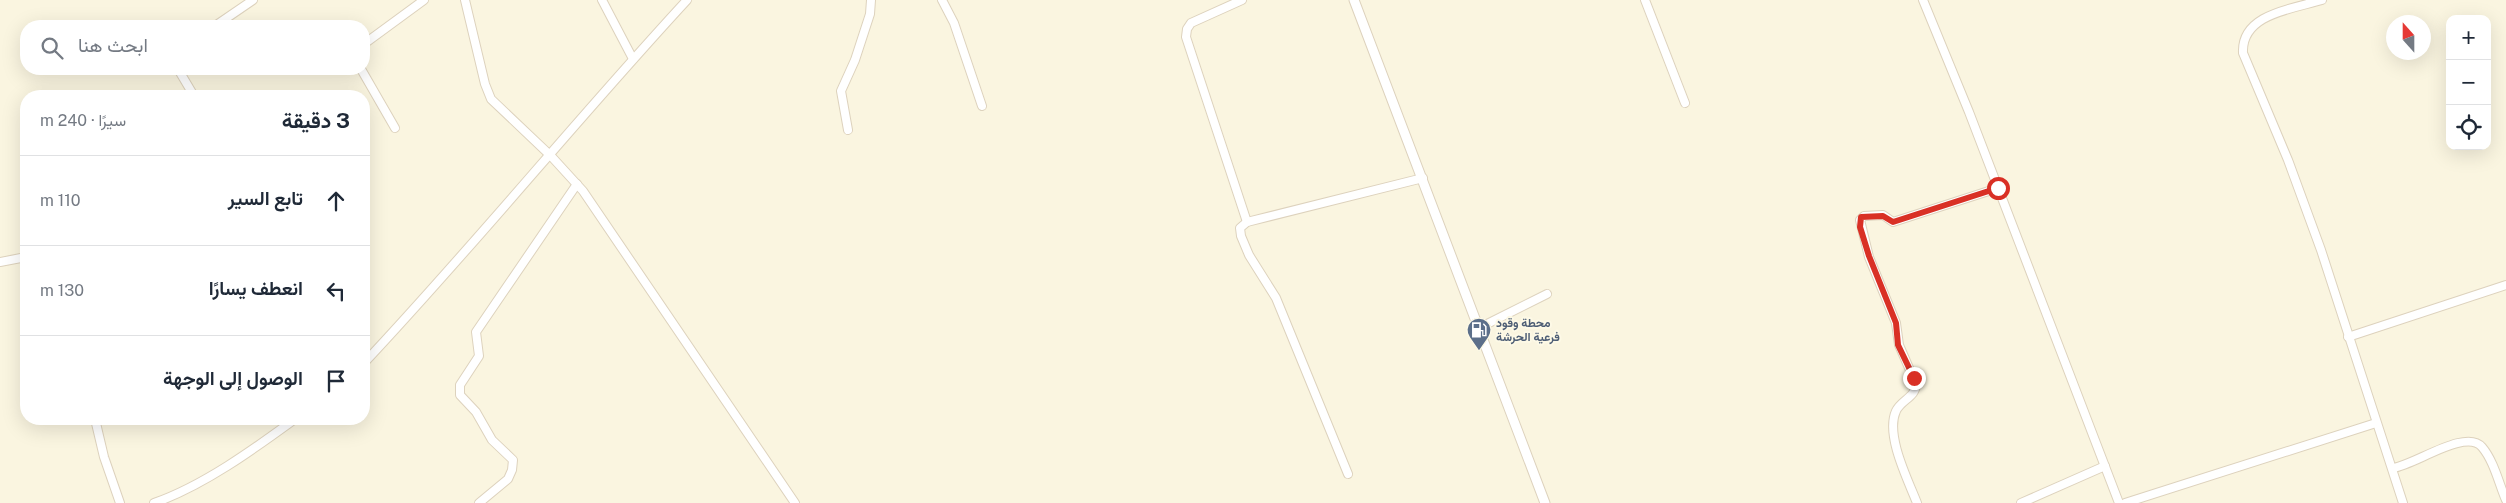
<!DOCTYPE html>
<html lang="ar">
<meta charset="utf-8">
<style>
:root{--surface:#fff;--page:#f2f2f3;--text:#1f2937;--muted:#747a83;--line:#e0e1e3}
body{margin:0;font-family:"Public Sans",Vazirmatn,sans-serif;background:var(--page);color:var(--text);direction:rtl}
.controls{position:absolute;right:15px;top:15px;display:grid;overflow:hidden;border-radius:10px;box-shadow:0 5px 20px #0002}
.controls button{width:45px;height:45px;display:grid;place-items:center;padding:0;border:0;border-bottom:1px solid var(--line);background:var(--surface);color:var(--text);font:25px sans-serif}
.compass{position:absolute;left:2386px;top:15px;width:45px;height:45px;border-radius:50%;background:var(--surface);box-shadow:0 5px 20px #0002;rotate:339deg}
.stop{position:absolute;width:15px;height:15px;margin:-11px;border:4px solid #d93025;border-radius:50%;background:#fff}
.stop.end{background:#d93025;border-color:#fff;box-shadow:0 1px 5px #0008}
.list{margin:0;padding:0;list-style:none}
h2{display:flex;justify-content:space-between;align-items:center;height:65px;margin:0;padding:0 20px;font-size:21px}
h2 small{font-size:16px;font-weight:400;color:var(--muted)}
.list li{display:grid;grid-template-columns:32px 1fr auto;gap:15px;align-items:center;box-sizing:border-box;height:90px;padding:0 20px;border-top:1px solid var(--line)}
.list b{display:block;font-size:19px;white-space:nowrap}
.list em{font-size:16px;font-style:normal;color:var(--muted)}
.icon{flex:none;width:28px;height:28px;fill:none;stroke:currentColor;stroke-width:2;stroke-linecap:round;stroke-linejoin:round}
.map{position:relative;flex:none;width:2506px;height:503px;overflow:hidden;direction:ltr}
.search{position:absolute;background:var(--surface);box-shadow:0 5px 20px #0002;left:20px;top:20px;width:350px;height:55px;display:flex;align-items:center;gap:12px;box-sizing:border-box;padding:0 18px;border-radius:20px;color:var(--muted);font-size:19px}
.panel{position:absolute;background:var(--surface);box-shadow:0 5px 20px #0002;left:20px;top:90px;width:350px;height:335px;border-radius:20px;direction:rtl}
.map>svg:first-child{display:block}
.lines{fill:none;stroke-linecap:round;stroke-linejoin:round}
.minor-casing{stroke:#ddd2bd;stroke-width:10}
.tertiary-casing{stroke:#ddd2bd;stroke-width:11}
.minor{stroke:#fff;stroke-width:8}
.tertiary{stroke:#fff;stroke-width:9}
.route{stroke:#d93025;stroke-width:6}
.labels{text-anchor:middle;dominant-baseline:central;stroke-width:4;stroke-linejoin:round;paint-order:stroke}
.service-label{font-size:12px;font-weight:bold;fill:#4e5e75;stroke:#fdf9e6;text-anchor:start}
</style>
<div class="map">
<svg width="2506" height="503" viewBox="0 0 2506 503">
<rect width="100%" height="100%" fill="#faf5e0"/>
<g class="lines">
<defs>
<g id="minor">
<path d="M 465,0 L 485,84 L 491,99 L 551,156 L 583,191 L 795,503"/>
<path d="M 602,0 L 633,59"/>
<path d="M 942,0 L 954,23 L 982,106"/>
<path d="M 1242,0 L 1191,23 L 1187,29 L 1186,37 L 1247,222"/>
<path d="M 1645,0 L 1685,103"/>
<path d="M 1923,0 L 1969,112 L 2119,503"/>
<path d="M 2322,0 C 2292,9 2241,14 2243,53 L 2288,160 L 2321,250 L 2403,503"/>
<path d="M 215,26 L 253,0"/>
<path d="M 364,44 L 424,0"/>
<path d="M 178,69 L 194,96"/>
<path d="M 361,69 L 395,128"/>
<path d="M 848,130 L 841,91 L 855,60 L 870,14 L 871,0"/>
<path d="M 0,262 L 26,257"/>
<path d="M 1479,328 L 1547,294"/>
<path d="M 2348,337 L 2506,285"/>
<path d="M 364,363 C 475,245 577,119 687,0"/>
<path d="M 95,419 L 104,457 L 120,503"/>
<path d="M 2393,468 C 2415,465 2466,428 2482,447 C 2494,461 2499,484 2506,500"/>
<path d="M 1348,474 L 1276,298 L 1249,255 L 1241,236 L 1240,228 L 1247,222 L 1423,178"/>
<path d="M 154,503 C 203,486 254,449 295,419"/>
<path d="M 479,503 L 508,479 L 512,470 L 513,460 L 492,440 L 476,412 L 460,395 L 460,385 L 479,356 L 476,332 L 577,184"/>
<path d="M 1917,503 C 1908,480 1885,435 1896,411 C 1901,400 1916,397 1916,384 L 1899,345 L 1896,323 L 1869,257 L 1860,220 L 1864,216 L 1883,215 L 1893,222 L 1998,188"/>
<path d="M 2021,503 L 2105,466"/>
<path d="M 2125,503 L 2376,423"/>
</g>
<path id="tertiary" d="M 1354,0 L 1545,503"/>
</defs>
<use href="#minor" class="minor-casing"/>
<use href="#tertiary" class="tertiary-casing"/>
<use href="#minor" class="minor"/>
<use href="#tertiary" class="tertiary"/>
</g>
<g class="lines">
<path class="route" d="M 1914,378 L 1898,345 L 1896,323 L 1869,256 L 1860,227 L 1861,217 L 1883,216 L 1893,222 L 1998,188"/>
</g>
<defs>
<symbol id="fuel-pin" viewBox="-11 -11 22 30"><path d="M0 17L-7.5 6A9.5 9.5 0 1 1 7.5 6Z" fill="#5c6f8a" stroke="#fdf9e6"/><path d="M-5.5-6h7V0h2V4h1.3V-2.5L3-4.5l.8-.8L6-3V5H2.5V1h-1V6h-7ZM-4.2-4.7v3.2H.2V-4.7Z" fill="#fff"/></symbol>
</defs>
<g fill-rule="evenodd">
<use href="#fuel-pin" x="1465" y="316" width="28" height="38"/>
</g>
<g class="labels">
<g class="service-label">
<text x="1496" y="323">محطة وقود<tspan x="1496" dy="14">فرعية الحرشة</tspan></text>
</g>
</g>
</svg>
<div class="controls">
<button>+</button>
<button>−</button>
<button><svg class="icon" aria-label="locate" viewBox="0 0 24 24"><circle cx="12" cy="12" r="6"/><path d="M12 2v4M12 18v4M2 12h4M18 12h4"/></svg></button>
</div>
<svg class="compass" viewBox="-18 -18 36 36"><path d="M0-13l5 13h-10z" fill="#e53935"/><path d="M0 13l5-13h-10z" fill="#747a83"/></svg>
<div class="stop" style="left:1998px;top:188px"></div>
<div class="stop end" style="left:1914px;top:378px"></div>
<div class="search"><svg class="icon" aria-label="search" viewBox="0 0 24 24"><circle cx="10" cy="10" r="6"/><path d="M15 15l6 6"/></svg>ابحث هنا</div>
<section class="panel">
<h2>3 دقيقة<small>سيرًا · 240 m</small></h2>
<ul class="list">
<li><svg class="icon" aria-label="ahead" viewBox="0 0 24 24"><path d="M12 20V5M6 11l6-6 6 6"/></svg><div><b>تابع السير</b></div><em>110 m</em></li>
<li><svg class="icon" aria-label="left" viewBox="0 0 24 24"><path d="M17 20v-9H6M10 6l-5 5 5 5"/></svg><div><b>انعطف يسارًا</b></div><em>130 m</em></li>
<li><svg class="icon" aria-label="arrive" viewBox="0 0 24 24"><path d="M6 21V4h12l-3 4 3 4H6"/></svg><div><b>الوصول إلى الوجهة</b></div></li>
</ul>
</section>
</div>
